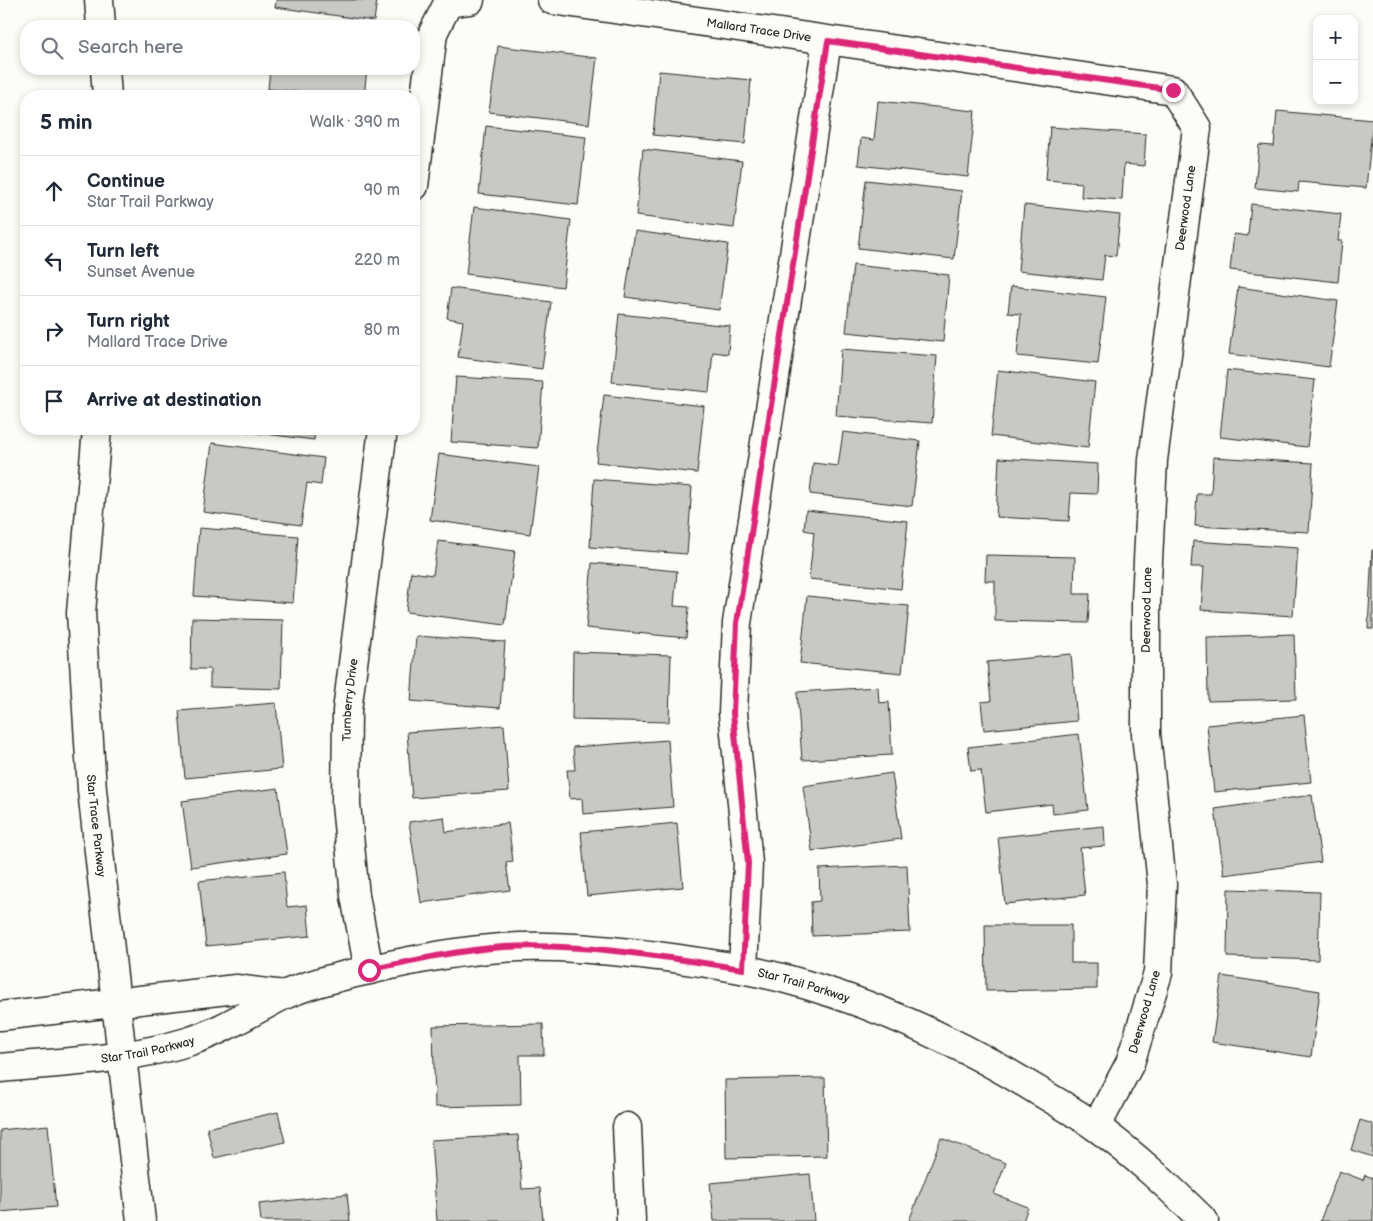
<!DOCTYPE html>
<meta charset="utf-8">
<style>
:root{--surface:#fff;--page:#f6f6f7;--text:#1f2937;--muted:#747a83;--line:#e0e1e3}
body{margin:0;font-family:"Balsamiq Sans",sans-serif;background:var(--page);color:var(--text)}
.controls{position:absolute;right:15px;top:15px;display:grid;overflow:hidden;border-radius:10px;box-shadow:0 2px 8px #0003}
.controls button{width:45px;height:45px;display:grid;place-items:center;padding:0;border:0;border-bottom:1px solid var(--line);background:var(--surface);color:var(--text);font:25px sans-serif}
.stop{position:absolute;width:15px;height:15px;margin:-11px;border:4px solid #db2777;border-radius:50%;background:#fff}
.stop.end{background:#db2777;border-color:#fff;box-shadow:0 1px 5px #0008}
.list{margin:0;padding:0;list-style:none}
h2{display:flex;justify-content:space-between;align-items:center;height:65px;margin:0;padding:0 20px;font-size:21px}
h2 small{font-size:16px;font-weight:400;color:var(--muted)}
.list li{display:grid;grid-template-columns:32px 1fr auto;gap:15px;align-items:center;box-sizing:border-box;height:70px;padding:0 20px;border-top:1px solid var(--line)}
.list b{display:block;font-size:19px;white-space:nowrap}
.list p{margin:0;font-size:16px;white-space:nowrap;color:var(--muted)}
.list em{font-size:16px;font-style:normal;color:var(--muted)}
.icon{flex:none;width:28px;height:28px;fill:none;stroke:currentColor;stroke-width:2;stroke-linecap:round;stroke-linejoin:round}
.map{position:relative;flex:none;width:1373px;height:1221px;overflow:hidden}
.search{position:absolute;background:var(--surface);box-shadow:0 2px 8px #0003;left:20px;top:20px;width:400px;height:55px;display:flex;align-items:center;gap:12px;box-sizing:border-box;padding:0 18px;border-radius:20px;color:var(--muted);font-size:19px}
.panel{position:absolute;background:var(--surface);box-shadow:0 2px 8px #0003;left:20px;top:90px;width:400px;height:345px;border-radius:20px}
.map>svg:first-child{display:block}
.building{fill:#c9c8c4;stroke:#2b2b2b}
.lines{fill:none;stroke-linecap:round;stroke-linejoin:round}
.minor-casing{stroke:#2b2b2b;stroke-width:31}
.tertiary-casing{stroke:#2b2b2b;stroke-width:31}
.minor{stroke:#fdfcf7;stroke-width:28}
.tertiary{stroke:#fdfcf7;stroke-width:28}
.route{stroke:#db2777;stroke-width:6}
.labels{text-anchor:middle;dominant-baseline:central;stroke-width:4;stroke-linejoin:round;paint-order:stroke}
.street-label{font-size:12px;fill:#2b2b2b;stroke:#fdfcf7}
</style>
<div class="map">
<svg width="1373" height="1221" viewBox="0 0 1373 1221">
<rect width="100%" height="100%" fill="#fdfcf7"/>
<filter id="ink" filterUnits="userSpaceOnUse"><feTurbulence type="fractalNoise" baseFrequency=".02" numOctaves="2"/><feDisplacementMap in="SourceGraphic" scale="10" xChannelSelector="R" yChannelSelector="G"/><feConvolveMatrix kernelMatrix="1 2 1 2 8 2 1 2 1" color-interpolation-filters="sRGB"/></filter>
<g filter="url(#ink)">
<g class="building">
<path d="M 276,0 L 377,0 L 374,21 L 275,7 Z"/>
<path d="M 498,46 L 597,58 L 589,124 L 489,112 Z"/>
<path d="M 270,69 L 367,69 L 364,96 L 343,96 L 268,89 Z"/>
<path d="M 659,71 L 751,80 L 745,144 L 653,135 Z"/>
<path d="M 878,101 L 975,111 L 968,177 L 858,165 L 861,138 L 874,140 Z"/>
<path d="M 1277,111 L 1373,120 L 1366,188 L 1299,182 L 1298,192 L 1255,188 L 1259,145 L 1274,146 Z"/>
<path d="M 486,126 L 586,137 L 578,205 L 479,194 Z"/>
<path d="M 1050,127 L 1146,134 L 1144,166 L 1124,164 L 1122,200 L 1081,197 L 1082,183 L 1046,180 Z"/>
<path d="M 643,149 L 742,161 L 734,228 L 636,216 Z"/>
<path d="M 866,180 L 962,191 L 954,259 L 858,248 Z"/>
<path d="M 1251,204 L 1341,214 L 1338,241 L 1342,241 L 1338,282 L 1230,270 L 1234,234 L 1248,236 Z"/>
<path d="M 1024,205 L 1120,215 L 1116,256 L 1105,255 L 1102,280 L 1018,271 Z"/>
<path d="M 474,207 L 571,220 L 563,287 L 466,274 Z"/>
<path d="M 635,231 L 728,244 L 719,310 L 625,297 Z"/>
<path d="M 853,265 L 949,275 L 943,342 L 846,332 Z"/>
<path d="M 1011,286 L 1106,297 L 1098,364 L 1017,356 L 1021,314 L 1008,313 Z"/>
<path d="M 1238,287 L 1338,301 L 1329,367 L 1229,354 Z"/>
<path d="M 451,288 L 551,302 L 542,369 L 458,357 L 463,321 L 447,318 Z"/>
<path d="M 619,314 L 730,326 L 728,354 L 713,352 L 709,392 L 612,382 Z"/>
<path d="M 841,349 L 937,356 L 932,423 L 836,416 Z"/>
<path d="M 998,370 L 1095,382 L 1088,448 L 991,436 Z"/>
<path d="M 1227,370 L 1315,380 L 1307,447 L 1220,437 Z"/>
<path d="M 456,377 L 543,382 L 538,448 L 451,442 Z"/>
<path d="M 604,395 L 704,406 L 697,473 L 596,462 Z"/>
<path d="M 224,429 L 315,429 L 314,440 Z"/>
<path d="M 843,432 L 920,441 L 912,506 L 810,494 L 813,463 L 838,466 Z"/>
<path d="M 212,443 L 324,458 L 321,485 L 307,483 L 301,525 L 203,512 Z"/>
<path d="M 439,454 L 539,467 L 530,534 L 430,520 Z"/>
<path d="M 1213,457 L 1313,463 L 1309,532 L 1195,526 L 1197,494 L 1211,494 Z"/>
<path d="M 999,458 L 1098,464 L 1097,494 L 1071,493 L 1069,521 L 996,517 Z"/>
<path d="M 594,479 L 692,487 L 687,554 L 590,547 Z"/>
<path d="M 806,510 L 908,521 L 901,589 L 809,579 L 814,532 L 804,530 Z"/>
<path d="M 199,528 L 298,536 L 293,603 L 194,596 Z"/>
<path d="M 438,541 L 515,551 L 505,625 L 406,612 L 411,572 L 433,575 Z"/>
<path d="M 1193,541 L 1298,548 L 1293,616 L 1201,610 L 1204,567 L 1191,567 Z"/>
<path d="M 1372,550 L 1373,550 L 1373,629 L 1368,629 Z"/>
<path d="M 986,555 L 1075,557 L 1074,594 L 1090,594 L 1088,623 L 995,621 L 995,581 L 985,581 Z"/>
<path d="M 592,563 L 677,571 L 674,606 L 689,607 L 686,638 L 586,628 Z"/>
<path d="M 807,596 L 909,606 L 902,673 L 800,663 Z"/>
<path d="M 192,618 L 283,620 L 281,689 L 210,687 L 210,669 L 191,669 Z"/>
<path d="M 1294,634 L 1296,699 L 1208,701 L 1207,637 Z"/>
<path d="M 416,636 L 505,642 L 500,708 L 411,701 Z"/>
<path d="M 573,652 L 671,655 L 669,722 L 572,720 Z"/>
<path d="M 1071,654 L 1077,721 L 984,730 L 981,702 L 991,701 L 987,662 Z"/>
<path d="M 878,687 L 879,703 L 889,702 L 892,755 L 802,760 L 797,692 Z"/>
<path d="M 276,703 L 282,769 L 185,778 L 179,711 Z"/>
<path d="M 1304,715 L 1311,782 L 1214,792 L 1207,725 Z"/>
<path d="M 504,725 L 509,791 L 412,798 L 407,732 Z"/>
<path d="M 1079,734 L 1088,810 L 1053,814 L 1052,804 L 986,812 L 981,770 L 971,771 L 968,747 Z"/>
<path d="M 668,740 L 673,807 L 583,814 L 582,798 L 570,799 L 567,770 L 575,770 L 573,747 Z"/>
<path d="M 892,773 L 901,839 L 812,851 L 803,786 Z"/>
<path d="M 278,788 L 287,854 L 191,867 L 182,801 Z"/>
<path d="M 1312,795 L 1321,862 L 1224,875 L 1215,809 Z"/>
<path d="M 444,817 L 446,832 L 508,823 L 513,861 L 506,862 L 510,890 L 421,903 L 409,822 Z"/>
<path d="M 677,823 L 683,887 L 587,896 L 581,832 Z"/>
<path d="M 1104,826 L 1105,846 L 1080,848 L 1085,895 L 1005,904 L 998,837 Z"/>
<path d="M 907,865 L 910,932 L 812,936 L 811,902 L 820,901 L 819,869 Z"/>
<path d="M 284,872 L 287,907 L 307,905 L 310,936 L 206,946 L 199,881 Z"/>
<path d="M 1228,889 L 1320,892 L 1318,960 L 1227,957 Z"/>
<path d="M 985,925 L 1071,925 L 1071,963 L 1097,963 L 1097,989 L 986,991 Z"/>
<path d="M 1222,976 L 1320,991 L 1311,1057 L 1212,1042 Z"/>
<path d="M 543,1024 L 544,1055 L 520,1055 L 521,1105 L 435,1107 L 433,1026 Z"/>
<path d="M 825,1078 L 827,1156 L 726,1158 L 725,1080 Z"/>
<path d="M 278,1112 L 285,1142 L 214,1158 L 207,1128 Z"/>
<path d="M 1360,1120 L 1373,1124 L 1373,1157 L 1351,1150 Z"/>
<path d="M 48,1125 L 56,1207 L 0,1212 L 0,1130 Z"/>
<path d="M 518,1135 L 522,1189 L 540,1188 L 543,1221 L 437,1221 L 431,1140 Z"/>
<path d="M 941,1138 L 1006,1163 L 994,1194 L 1028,1207 L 1023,1221 L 909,1221 Z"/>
<path d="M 1339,1171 L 1363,1180 L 1365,1175 L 1373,1178 L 1373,1221 L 1320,1221 Z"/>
<path d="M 810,1174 L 814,1221 L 714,1221 L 710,1183 Z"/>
<path d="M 347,1194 L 350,1221 L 261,1221 L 259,1204 Z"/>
</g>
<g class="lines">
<defs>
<g id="minor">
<path id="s1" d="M 552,0 L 1173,90 L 1197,128 L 1153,460 L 1146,601 L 1146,734 L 1162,884 L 1158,973 L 1130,1063 L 1096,1127"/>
<path d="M 414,186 L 433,33 L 448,3 L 470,0"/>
<path d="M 743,969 L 748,863 L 733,713 L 737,623 L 827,41"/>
<path id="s2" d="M 369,970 L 355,896 L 346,804 L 347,711 L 383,429"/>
<path d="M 122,1056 L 141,1221"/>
<path d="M 627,1127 L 631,1221"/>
</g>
<g id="tertiary">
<path d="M 99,0 L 101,26"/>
<path d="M 105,69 L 107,96"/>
<path id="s3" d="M 97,429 L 81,613 L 92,790 L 122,1056"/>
<path d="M 0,1016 L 236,989 L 284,995"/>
<path id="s4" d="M 0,1068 C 61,1062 128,1060 187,1042 C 220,1032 249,1013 280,997 C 306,984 345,975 373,969 C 416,959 458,951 502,948 C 554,944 606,950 658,956 C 701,962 744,968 786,979 C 874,1003 957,1041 1035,1089 C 1055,1101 1077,1113 1096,1127 C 1134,1154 1170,1188 1204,1221"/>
</g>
</defs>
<use href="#minor" class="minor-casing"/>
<use href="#tertiary" class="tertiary-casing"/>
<use href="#minor" class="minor"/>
<use href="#tertiary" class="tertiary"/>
</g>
</g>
<g class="lines" filter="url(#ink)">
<path class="route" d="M 369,970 C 414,960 459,950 504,947 C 584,943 665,957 743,969 L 748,863 L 733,713 L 737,623 L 828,41 L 1173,90"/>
</g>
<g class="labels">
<g class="street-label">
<text stroke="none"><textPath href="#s1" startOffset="209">Mallard Trace Drive</textPath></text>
<text transform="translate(1186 208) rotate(-82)">Deerwood Lane</text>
<text transform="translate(1147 610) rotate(-89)">Deerwood Lane</text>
<text stroke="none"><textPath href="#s2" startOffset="272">Turnberry Drive</textPath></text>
<text stroke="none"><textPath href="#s3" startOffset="398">Star Trace Parkway</textPath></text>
<text stroke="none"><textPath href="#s4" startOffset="826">Star Trail Parkway</textPath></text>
<text transform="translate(1145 1012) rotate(-74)">Deerwood Lane</text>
<text stroke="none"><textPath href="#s4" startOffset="149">Star Trail Parkway</textPath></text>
</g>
</g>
</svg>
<div class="controls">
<button>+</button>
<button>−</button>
</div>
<div class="stop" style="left:369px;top:970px"></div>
<div class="stop end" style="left:1173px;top:90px"></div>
<div class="search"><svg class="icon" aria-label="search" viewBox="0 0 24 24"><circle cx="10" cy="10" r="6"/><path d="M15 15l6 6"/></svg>Search here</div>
<section class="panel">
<h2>5 min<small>Walk · 390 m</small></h2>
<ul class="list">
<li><svg class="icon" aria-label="ahead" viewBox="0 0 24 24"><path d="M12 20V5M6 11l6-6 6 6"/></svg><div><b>Continue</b><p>Star Trail Parkway</p></div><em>90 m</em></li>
<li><svg class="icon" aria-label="left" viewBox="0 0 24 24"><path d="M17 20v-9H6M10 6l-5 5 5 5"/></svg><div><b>Turn left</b><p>Sunset Avenue</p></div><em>220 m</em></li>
<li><svg class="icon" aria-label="right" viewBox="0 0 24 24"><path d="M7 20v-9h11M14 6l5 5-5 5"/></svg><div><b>Turn right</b><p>Mallard Trace Drive</p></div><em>80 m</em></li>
<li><svg class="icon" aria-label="arrive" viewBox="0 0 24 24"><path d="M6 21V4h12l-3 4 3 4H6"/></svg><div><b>Arrive at destination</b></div></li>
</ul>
</section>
</div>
